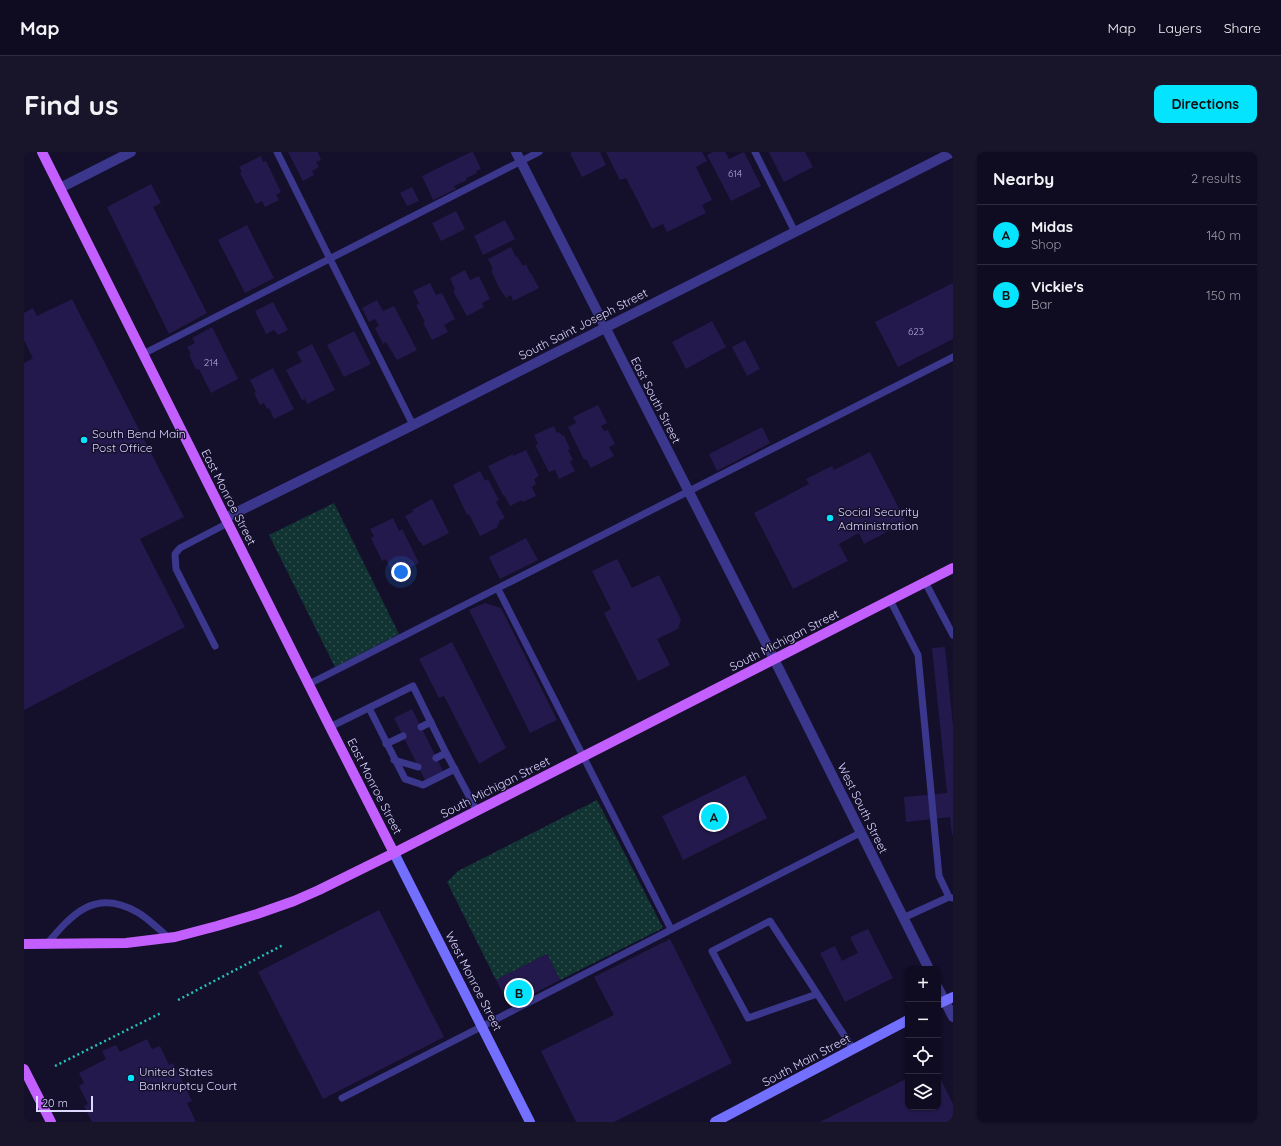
<!DOCTYPE html>
<meta charset="utf-8">
<style>
:root{--surface:#0f0b20;--page:#181429;--text:#f1f3f6;--muted:#9b9ba5;--line:#2f2b3e;--accent:#04e4ff}
body{margin:0;font-family:Quicksand,sans-serif;background:var(--page);color:var(--text)}
.controls{position:absolute;right:12px;bottom:12px;display:grid;overflow:hidden;border-radius:8px;box-shadow:0 1px 3px #0004}
.controls button{width:36px;height:36px;display:grid;place-items:center;padding:0;border:0;border-bottom:1px solid var(--line);background:var(--surface);color:var(--text);font:20px sans-serif}
.scale{position:absolute;left:12px;bottom:10px;width:57px;box-sizing:border-box;padding-left:4px;border:2px solid #dcd8ff;border-top:0;font-size:11px;line-height:14px;white-space:nowrap;color:#dcd8ff;-webkit-text-stroke:3px #140f2a;paint-order:stroke}
.you{position:absolute;left:377px;top:420px;width:14px;height:14px;margin:-10px;border:3px solid #fff;border-radius:50%;background:#1a73e8;box-shadow:0 0 0 6px #1a73e833}
.badge{display:grid;place-items:center;width:26px;height:26px;border-radius:50%;background:var(--accent);color:#111;font-size:13px;font-weight:700}
.pin{position:absolute;translate:-50% -50%;border:2px solid #fff;box-shadow:0 1px 4px #0006}
.list{margin:0;padding:0;list-style:none}
h2{display:flex;justify-content:space-between;align-items:center;height:52px;margin:0;padding:0 16px;font-size:17px}
h2 small{font-size:13px;font-weight:400;color:var(--muted)}
.list li{display:grid;grid-template-columns:26px 1fr auto;gap:12px;align-items:center;box-sizing:border-box;height:60px;padding:0 16px;border-top:1px solid var(--line)}
.list b{display:block;font-size:15px;white-space:nowrap}
.list p{margin:0;font-size:13px;white-space:nowrap;color:var(--muted)}
.list em{font-size:13px;font-style:normal;color:var(--muted)}
.icon{flex:none;width:22px;height:22px;fill:none;stroke:currentColor;stroke-width:2;stroke-linecap:round;stroke-linejoin:round}
.map{position:relative;flex:none;width:929px;height:970px;overflow:hidden;border-radius:8px}
header{display:flex;align-items:center;gap:24px;box-sizing:border-box;height:56px;padding:0 20px;background:var(--surface);border-bottom:1px solid var(--line)}
header strong{font-size:19px}
nav{display:flex;gap:22px;margin-inline-start:auto;font-size:14px}
.intro{display:flex;align-items:center;justify-content:space-between;box-sizing:border-box;height:96px;padding:0 24px}
h1{margin:0;font-size:28px}
.button{padding:10px 18px;border-radius:8px;background:var(--accent);color:#111;font-size:14px;font-weight:700}
main{display:flex;gap:24px;padding:0 24px}
aside{flex:1;background:var(--surface);border-radius:8px;box-shadow:0 1px 3px #0004}
.map>svg:first-child{display:block}
.green{fill:url(#green-dots)}
.building{fill:#24194c}
.lines{fill:none;stroke-linecap:round;stroke-linejoin:round}
.path{stroke:#28c2ba;stroke-width:2.5;stroke-dasharray:2 3;stroke-linecap:butt}
.service{stroke:#3b378c;stroke-width:7}
.minor{stroke:#3b378c;stroke-width:10}
.tertiary{stroke:#3b378c;stroke-width:10}
.secondary{stroke:#736fff;stroke-width:10}
.primary{stroke:#c45fff;stroke-width:10}
.poi-dot{fill:#04e4ff;stroke:#140f2a;stroke-width:1.5}
.labels{text-anchor:middle;dominant-baseline:central;stroke-width:3;stroke-linejoin:round;paint-order:stroke}
.number-label{font-size:10px;fill:#aea8d2}
.street-label{font-size:12px;fill:#dcd8ff;stroke:#140f2a}
.poi-label{font-size:12px;fill:#dcd8ff;stroke:#140f2a;text-anchor:start}
</style>
<header>
<strong>Map</strong>
<nav><a>Map</a><a>Layers</a><a>Share</a></nav>
</header>
<div class="intro"><h1>Find us</h1><a class="button">Directions</a></div>
<main>
<div class="map">
<svg width="929" height="970" viewBox="0 0 929 970">
<defs>
<pattern id="green-dots" width="8" height="8" patternUnits="userSpaceOnUse"><rect width="8" height="8" fill="#113433"/><path d="M2 2h.1M6 6h.1" fill="none" stroke="#335152" stroke-width="1.8" stroke-linecap="round"/></pattern>
</defs>
<rect width="100%" height="100%" fill="#140f2a"/>
<g class="green">
<path d="M 310,351 L 375,482 L 311,515 L 245,383 Z"/>
<path d="M 573,648 L 639,776 L 536,828 L 523,802 L 472,828 L 423,730 L 434,719 Z"/>
</g>
<g class="building">
<path d="M 264,0 L 294,0 L 297,8 L 292,10 L 295,15 L 288,19 L 290,23 L 279,29 Z"/>
<path d="M 447,0 L 449,0 L 457,17 L 452,19 L 453,21 L 442,26 L 443,28 L 430,34 L 432,37 L 409,48 L 398,24 Z"/>
<path d="M 548,0 L 576,0 L 582,13 L 558,25 L 546,1 Z"/>
<path d="M 582,0 L 678,0 L 683,9 L 672,15 L 688,48 L 678,53 L 682,61 L 643,80 L 639,72 L 628,77 L 602,26 L 596,28 Z"/>
<path d="M 689,0 L 701,0 L 705,7 L 720,0 L 737,34 L 707,49 L 683,3 Z"/>
<path d="M 745,0 L 781,0 L 789,15 L 760,30 Z"/>
<path d="M 237,4 L 239,10 L 242,9 L 257,40 L 252,43 L 255,48 L 241,55 L 238,49 L 232,52 L 216,21 L 218,20 L 215,15 Z"/>
<path d="M 127,32 L 137,51 L 129,55 L 183,161 L 145,182 L 83,55 Z"/>
<path d="M 388,35 L 395,49 L 383,54 L 376,41 Z"/>
<path d="M 432,59 L 441,77 L 417,89 L 408,71 Z"/>
<path d="M 481,68 L 491,87 L 459,103 L 450,84 Z"/>
<path d="M 223,73 L 250,126 L 221,141 L 194,88 Z"/>
<path d="M 487,95 L 492,105 L 493,104 L 499,114 L 502,112 L 506,121 L 507,121 L 515,136 L 489,149 L 487,143 L 482,146 L 475,136 L 467,118 L 469,117 L 464,107 Z"/>
<path d="M 441,118 L 446,128 L 455,124 L 466,147 L 458,151 L 460,155 L 443,164 L 429,139 L 431,138 L 426,126 Z"/>
<path d="M 406,131 L 412,143 L 418,141 L 431,167 L 420,173 L 424,180 L 408,188 L 399,171 L 401,170 L 392,153 L 395,152 L 389,139 Z"/>
<path d="M 929,131 L 929,187 L 874,215 L 851,170 Z"/>
<path d="M 48,147 L 160,365 L 116,387 L 161,475 L 0,558 L 0,211 L 9,206 L 0,188 L 0,161 L 9,156 L 13,164 Z"/>
<path d="M 353,148 L 359,159 L 370,154 L 393,198 L 373,208 L 362,190 L 359,192 L 351,176 L 355,174 L 351,167 L 345,170 L 338,156 Z"/>
<path d="M 249,150 L 264,178 L 254,183 L 250,178 L 242,182 L 231,159 Z"/>
<path d="M 688,169 L 702,195 L 662,217 L 648,190 Z"/>
<path d="M 188,175 L 214,227 L 187,241 L 175,217 L 172,218 L 165,203 L 167,202 L 163,195 L 171,191 L 168,186 Z"/>
<path d="M 330,179 L 347,212 L 320,225 L 303,193 Z"/>
<path d="M 721,188 L 736,217 L 723,224 L 708,195 Z"/>
<path d="M 288,192 L 311,238 L 283,252 L 281,247 L 278,248 L 262,218 L 278,210 L 273,200 Z"/>
<path d="M 249,216 L 270,257 L 250,267 L 245,256 L 243,257 L 240,251 L 236,253 L 230,241 L 232,240 L 226,228 Z"/>
<path d="M 574,253 L 583,271 L 577,274 L 580,279 L 584,278 L 591,292 L 585,295 L 590,304 L 567,316 L 562,307 L 560,308 L 544,275 L 552,271 L 549,265 Z"/>
<path d="M 530,274 L 533,281 L 536,280 L 538,284 L 540,283 L 546,297 L 544,298 L 549,308 L 546,310 L 551,319 L 535,327 L 531,318 L 525,320 L 511,293 L 514,292 L 510,283 Z"/>
<path d="M 738,275 L 746,291 L 693,319 L 685,302 Z"/>
<path d="M 502,298 L 515,324 L 510,327 L 512,332 L 508,335 L 512,344 L 499,350 L 498,348 L 486,354 L 480,343 L 479,343 L 464,314 L 489,302 L 489,304 Z"/>
<path d="M 846,300 L 882,370 L 840,392 L 835,381 L 815,392 L 824,409 L 769,437 L 730,361 L 785,332 L 782,327 L 808,314 L 810,318 Z"/>
<path d="M 456,319 L 461,329 L 464,327 L 475,348 L 472,350 L 481,366 L 475,369 L 476,371 L 473,373 L 474,375 L 456,384 L 445,362 L 443,363 L 429,333 Z"/>
<path d="M 408,347 L 425,381 L 399,394 L 397,390 L 396,391 L 381,364 L 389,360 L 388,358 Z"/>
<path d="M 369,366 L 375,379 L 378,377 L 395,411 L 378,419 L 376,416 L 368,420 L 362,407 L 358,409 L 347,386 L 350,384 L 346,377 Z"/>
<path d="M 502,386 L 514,408 L 476,427 L 465,405 Z"/>
<path d="M 593,407 L 608,436 L 635,423 L 657,468 L 654,477 L 633,487 L 646,513 L 614,529 L 580,461 L 587,457 L 568,419 Z"/>
<path d="M 461,451 L 477,456 L 533,568 L 506,581 L 445,458 Z"/>
<path d="M 428,490 L 482,596 L 455,612 L 420,544 L 415,546 L 395,507 Z"/>
<path d="M 921,495 L 929,574 L 929,683 L 928,683 L 926,665 L 882,670 L 880,645 L 923,641 L 908,496 Z"/>
<path d="M 388,557 L 419,619 L 401,628 L 370,566 Z"/>
<path d="M 721,623 L 743,666 L 659,708 L 638,664 Z"/>
<path d="M 355,758 L 420,885 L 299,947 L 234,820 Z"/>
<path d="M 844,777 L 869,826 L 821,850 L 796,801 L 811,794 L 818,809 L 834,801 L 826,785 Z"/>
<path d="M 646,787 L 708,911 L 590,970 L 552,970 L 517,899 L 590,863 L 570,825 Z"/>
<path d="M 523,802 L 536,828 L 486,854 L 472,828 Z"/>
<path d="M 123,887 L 128,897 L 136,894 L 145,913 L 149,911 L 168,949 L 163,951 L 172,970 L 68,970 L 60,954 L 64,952 L 55,934 L 60,931 L 55,921 L 82,907 L 78,899 L 92,893 L 96,900 Z"/>
<path d="M 914,922 L 929,952 L 929,970 L 796,970 L 884,926 L 884,955 L 914,955 Z"/>
</g>
<g class="lines">
<g class="path">
<path d="M 154,848 L 259,793"/>
<path d="M 31,914 L 137,861"/>
</g>
<g class="service">
<path d="M 253,0 L 306,107 L 389,273"/>
<path d="M 731,0 L 771,80"/>
<path d="M 119,202 L 515,0"/>
<path d="M 901,430 L 929,483"/>
<path d="M 474,437 L 647,777"/>
<path d="M 866,448 L 894,503 L 915,724 L 925,745"/>
<path d="M 191,494 L 152,417 L 151,402 L 156,396 L 204,371"/>
<path d="M 285,532 L 929,205"/>
<path d="M 345,556 L 381,627 L 399,633 L 431,617"/>
<path d="M 306,575 L 389,534 L 422,601 L 453,659"/>
<path d="M 397,575 L 407,570"/>
<path d="M 362,592 L 379,584"/>
<path d="M 412,606 L 422,601"/>
<path d="M 370,608 L 394,615"/>
<path d="M 879,766 L 925,745 L 928,746"/>
<path d="M 22,793 C 48,762 71,736 113,760 C 124,766 134,777 144,785"/>
<path d="M 793,842 L 724,866 L 688,799 L 746,769 L 829,897"/>
<path d="M 318,946 L 836,681"/>
</g>
<g class="minor">
<path d="M 492,0 L 750,507"/>
<path d="M 36,36 L 107,0"/>
<path d="M 201,366 L 389,273 L 929,0"/>
</g>
<g class="tertiary">
<path d="M 750,507 L 905,817"/>
<path d="M 914,836 L 929,865"/>
</g>
<g class="secondary">
<path d="M 370,701 L 506,970"/>
<path d="M 914,852 L 929,845"/>
<path d="M 691,970 L 884,868"/>
</g>
<g class="primary">
<path d="M 18,0 L 306,575 L 370,701"/>
<path d="M 0,792 L 102,791 L 151,785 L 193,774 L 233,762 L 270,749 L 295,738 L 370,701 L 929,416"/>
<path d="M 0,917 L 27,970"/>
</g>
</g>
<g class="poi-dot">
<circle cx="60" cy="288" r="4"/>
<circle cx="806" cy="366" r="4"/>
<circle cx="107" cy="926" r="4"/>
</g>
<g class="labels">
<g class="number-label">
<text x="711" y="21">614</text>
<text x="892" y="179">623</text>
<text x="187" y="210">214</text>
</g>
<g class="street-label">
<text transform="translate(559 172) rotate(-27)">South Saint Joseph Street</text>
<text transform="translate(632 248) rotate(63)">East South Street</text>
<text transform="translate(205 345) rotate(63)">East Monroe Street</text>
<text transform="translate(760 488) rotate(-27)">South Michigan Street</text>
<text transform="translate(351 634) rotate(63)">East Monroe Street</text>
<text transform="translate(471 635) rotate(-27)">South Michigan Street</text>
<text transform="translate(839 656) rotate(64)">West South Street</text>
<text transform="translate(450 829) rotate(63)">West Monroe Street</text>
<text transform="translate(782 908) rotate(-28)">South Main Street</text>
</g>
<g class="poi-label">
<text x="68" y="281">South Bend Main<tspan x="68" dy="14">Post Office</tspan></text>
<text x="814" y="359">Social Security<tspan x="814" dy="14">Administration</tspan></text>
<text x="115" y="919">United States<tspan x="115" dy="14">Bankruptcy Court</tspan></text>
</g>
</g>
</svg>
<div class="controls">
<button>+</button>
<button>−</button>
<button><svg class="icon" aria-label="locate" viewBox="0 0 24 24"><circle cx="12" cy="12" r="6"/><path d="M12 2v4M12 18v4M2 12h4M18 12h4"/></svg></button>
<button><svg class="icon" aria-label="layers" viewBox="0 0 24 24"><path d="M12 4l9 5-9 5-9-5zM3 14l9 5 9-5"/></svg></button>
</div>
<div class="scale">20 m</div>
<div class="you"></div>
<div class="pin badge" style="left:690px;top:665px">A</div>
<div class="pin badge" style="left:495px;top:841px">B</div>
</div>
<aside>
<h2>Nearby<small>2 results</small></h2>
<ul class="list">
<li><span class="badge">A</span><div><b>Midas</b><p>Shop</p></div><em>140 m</em></li>
<li><span class="badge">B</span><div><b>Vickie's</b><p>Bar</p></div><em>150 m</em></li>
</ul>
</aside>
</main>
